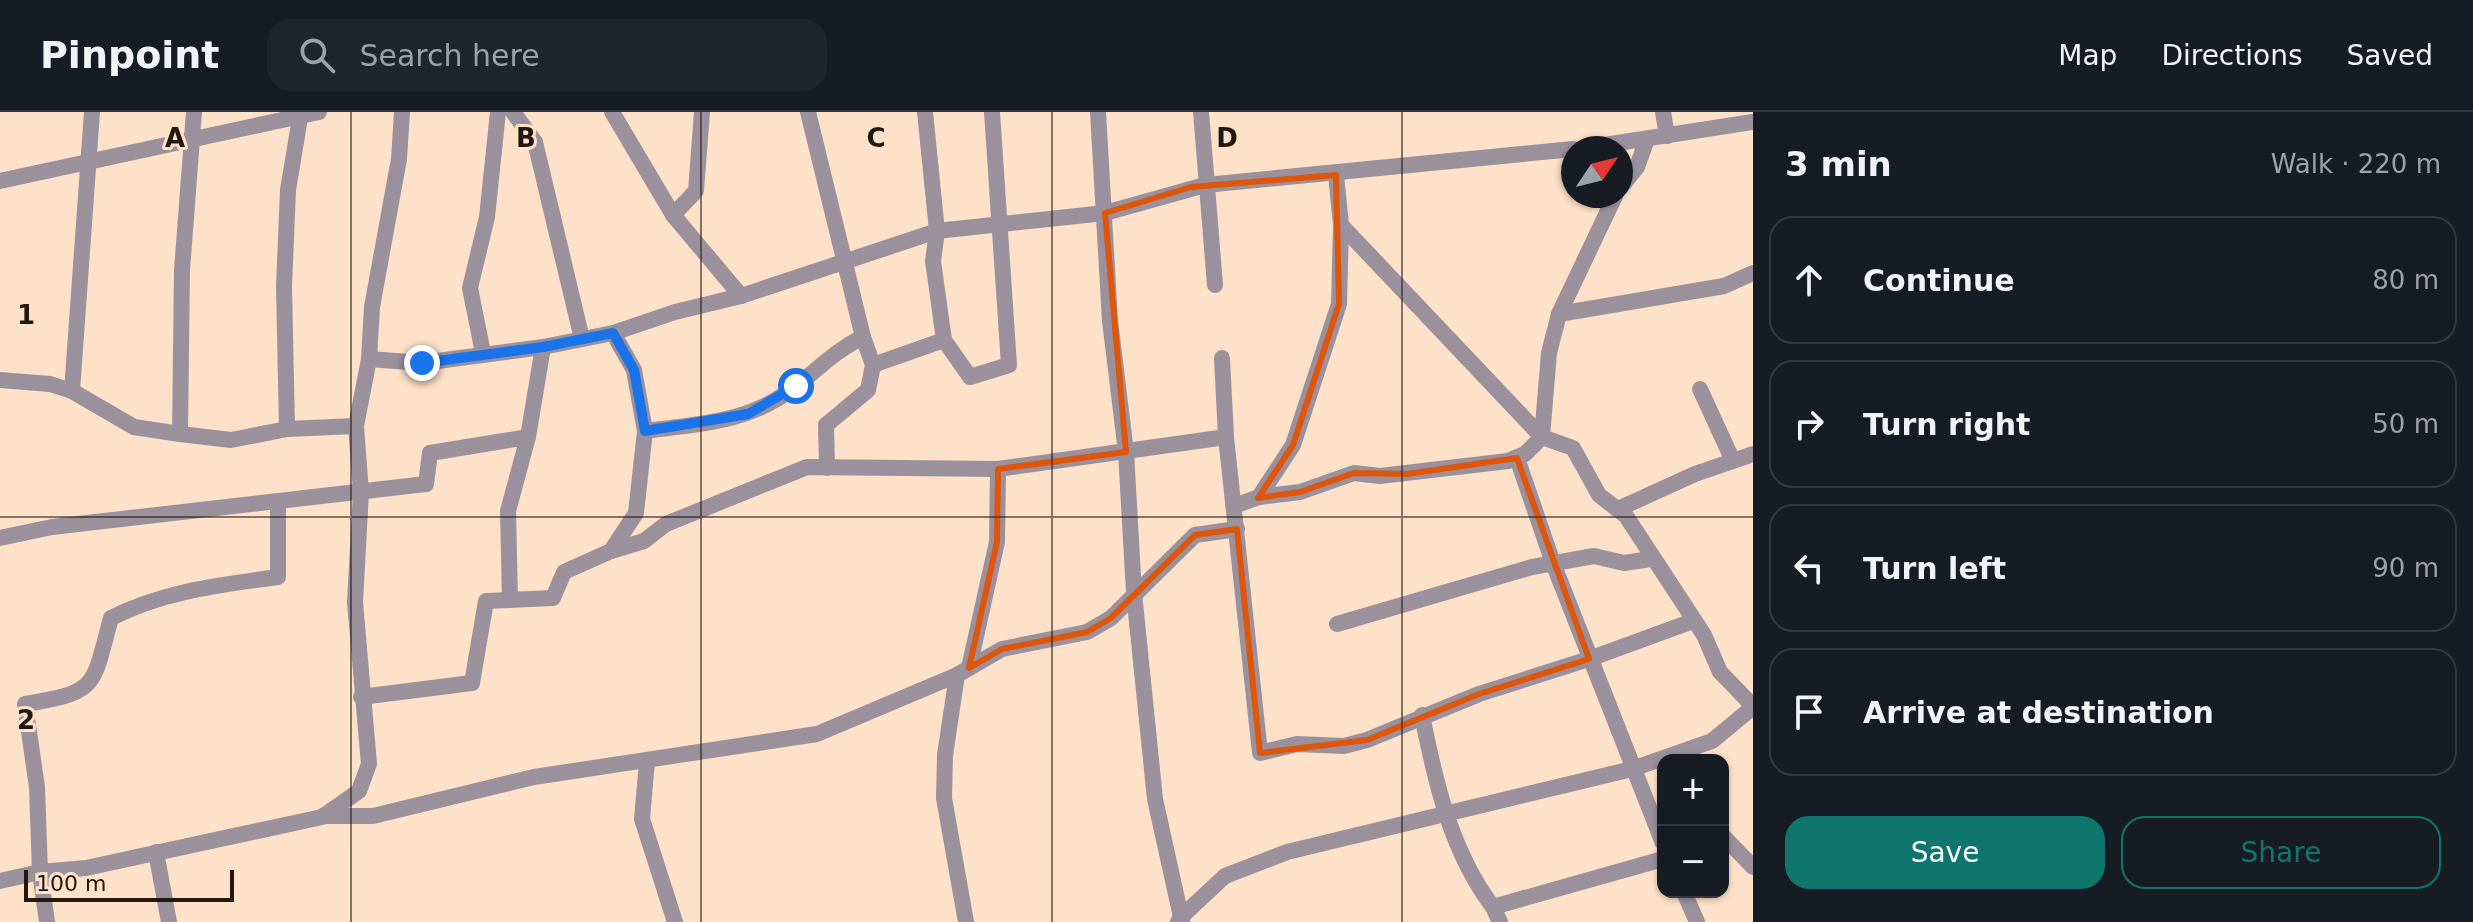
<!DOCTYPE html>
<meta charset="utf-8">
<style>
:root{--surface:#171b24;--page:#20242c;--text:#f1f3f6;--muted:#9ea1a6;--line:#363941;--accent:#0f766e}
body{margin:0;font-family:"DejaVu Sans",sans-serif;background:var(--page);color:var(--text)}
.controls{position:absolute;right:24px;bottom:24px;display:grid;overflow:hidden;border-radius:16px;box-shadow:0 2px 6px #0004}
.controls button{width:72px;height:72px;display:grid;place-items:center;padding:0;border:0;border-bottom:2px solid var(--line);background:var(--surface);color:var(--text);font:40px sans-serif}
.compass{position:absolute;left:1561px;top:24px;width:72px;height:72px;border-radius:50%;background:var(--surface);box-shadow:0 2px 6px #0004;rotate:55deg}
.scale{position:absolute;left:24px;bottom:20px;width:210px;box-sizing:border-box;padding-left:8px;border:4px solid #22180f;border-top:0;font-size:22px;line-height:28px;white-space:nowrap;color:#22180f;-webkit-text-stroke:6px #fee1c9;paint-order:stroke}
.stop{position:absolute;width:24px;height:24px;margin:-18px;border:6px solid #1a73e8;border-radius:50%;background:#fff}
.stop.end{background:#1a73e8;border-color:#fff;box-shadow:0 2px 8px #0008}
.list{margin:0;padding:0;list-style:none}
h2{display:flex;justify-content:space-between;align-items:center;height:104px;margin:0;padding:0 32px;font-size:34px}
h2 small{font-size:26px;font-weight:400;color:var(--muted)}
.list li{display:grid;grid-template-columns:52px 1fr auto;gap:24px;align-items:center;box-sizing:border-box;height:128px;margin:0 16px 16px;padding:0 16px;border:2px solid var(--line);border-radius:24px}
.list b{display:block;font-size:30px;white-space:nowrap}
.list em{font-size:26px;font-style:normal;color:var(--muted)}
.actions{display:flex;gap:16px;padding:24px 32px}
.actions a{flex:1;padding:18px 0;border:2px solid var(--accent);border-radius:24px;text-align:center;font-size:28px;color:var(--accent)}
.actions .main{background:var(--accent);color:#fff}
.icon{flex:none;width:44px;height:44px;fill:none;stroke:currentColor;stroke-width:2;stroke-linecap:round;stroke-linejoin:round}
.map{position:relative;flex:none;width:1753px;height:810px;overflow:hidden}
header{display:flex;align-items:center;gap:48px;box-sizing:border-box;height:112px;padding:0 40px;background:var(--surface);border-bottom:2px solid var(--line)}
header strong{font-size:38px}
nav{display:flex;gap:44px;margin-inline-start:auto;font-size:28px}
.search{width:560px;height:72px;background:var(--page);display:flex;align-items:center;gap:20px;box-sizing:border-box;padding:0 28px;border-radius:24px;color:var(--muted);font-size:30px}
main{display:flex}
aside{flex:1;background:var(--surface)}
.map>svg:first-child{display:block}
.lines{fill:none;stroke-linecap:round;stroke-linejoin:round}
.minor{stroke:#9a919d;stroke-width:16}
.route{stroke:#1a73e8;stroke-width:10}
.marked{fill:none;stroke:#de560c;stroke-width:6;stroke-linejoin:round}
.grid{fill:none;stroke:#22180f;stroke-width:2;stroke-opacity:0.55}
.grid-label{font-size:26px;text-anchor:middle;font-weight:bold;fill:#22180f;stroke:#fee1c9;stroke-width:6;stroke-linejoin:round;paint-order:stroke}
</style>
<header>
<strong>Pinpoint</strong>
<div class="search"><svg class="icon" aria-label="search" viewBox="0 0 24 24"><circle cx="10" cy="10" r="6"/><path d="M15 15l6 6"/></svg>Search here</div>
<nav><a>Map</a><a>Directions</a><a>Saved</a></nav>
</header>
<main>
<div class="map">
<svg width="1753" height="810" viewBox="0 0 1753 810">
<rect width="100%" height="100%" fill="#fee1c9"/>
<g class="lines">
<g class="minor">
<path d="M 513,0 L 535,30 L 582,227"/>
<path d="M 612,0 L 673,103 L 741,184"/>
<path d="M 808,0 L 863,225 L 873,253 L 944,228 L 933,149 L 937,119 L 925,0"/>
<path d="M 1098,0 L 1110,209 L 1126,340 L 1134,481 L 1155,687 L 1181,805 L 1178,810"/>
<path d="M 1201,0 L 1215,173"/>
<path d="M 1663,0 L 1667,24"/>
<path d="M 1585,36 L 1753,10"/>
<path d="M 1336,63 L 1341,113 L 1542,325 L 1573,336 L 1599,383 L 1626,404 L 1704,523 L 1720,560 L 1753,594"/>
<path d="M 0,69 L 319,0"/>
<path d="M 1621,75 L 1637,55 L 1647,27"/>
<path d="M 673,103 L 696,79 L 702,0"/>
<path d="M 1559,202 L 1724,174 L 1753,161"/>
<path d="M 613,221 L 634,258 L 645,319 C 690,313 738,311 777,287 C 810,268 826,243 863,225"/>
<path d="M 944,228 L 970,265 L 1009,253 L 992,0"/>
<path d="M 483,241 L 470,176 L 487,105 L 498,0"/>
<path d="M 1222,246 L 1226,325 L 1260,641 L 1297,632 L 1344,634 L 1367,628 L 1479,582 L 1589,547 L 1693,509"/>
<path d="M 369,247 L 422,251 L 543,235 L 613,221 L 675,200 L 741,184 L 937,119 L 1105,101 L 1205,73 L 1573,37"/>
<path d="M 0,268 L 50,272 L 72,279 L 134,315 L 180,322 L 231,328 L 287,317 L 356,314"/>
<path d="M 1700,277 L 1733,349"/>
<path d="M 72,279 L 92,0"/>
<path d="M 287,317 L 284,174 L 288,78 L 301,0"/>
<path d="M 180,322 L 182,158 L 194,0"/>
<path d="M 1517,346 L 1553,451 L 1663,731"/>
<path d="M 827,356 L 826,313 L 868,278 L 873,253"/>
<path d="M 1259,385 L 1300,380 L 1354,361 L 1380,364 L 1508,349 L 1525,342 L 1542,325 L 1549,241 L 1559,202 L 1615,84"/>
<path d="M 278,391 L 278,465 C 220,473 164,479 111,506 C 92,575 99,580 25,592 L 37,675 L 40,760 L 86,756 L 322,705 L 359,679 L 369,652 L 355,490 L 361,380 L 356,314 L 369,247 L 372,195 L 399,47 L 402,0"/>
<path d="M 1234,394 L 1259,385 L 1293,333 L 1339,192 L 1341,113"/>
<path d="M 1618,397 L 1695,362 L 1753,342"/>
<path d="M 0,426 L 52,415 L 426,372 L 430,341 L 528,325"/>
<path d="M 611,439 L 644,429 L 666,412 L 807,355 L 998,357 L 1226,325"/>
<path d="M 510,488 L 508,399 L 528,325 L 543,235"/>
<path d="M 1337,512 L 1532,455 L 1594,444 L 1624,451 L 1651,447"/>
<path d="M 969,556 L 997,430 L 998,357"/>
<path d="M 361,585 L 472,571 L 486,489 L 553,486 L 564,460 L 611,439 L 636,401 L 645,319"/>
<path d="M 1422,603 C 1435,669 1451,740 1493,795 L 1663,747"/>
<path d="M 647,649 L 642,707 L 675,810"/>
<path d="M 323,704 L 373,704 L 534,665 L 817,622 L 957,563"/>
<path d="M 1723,724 L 1753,755"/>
<path d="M 156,740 L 169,810"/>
<path d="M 0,769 L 40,760 L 47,810"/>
<path d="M 1684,780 L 1697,810"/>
<path d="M 1493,795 L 1500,810"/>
<path d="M 966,810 L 944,686 L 945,643 L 957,563 L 1002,537 L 1087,520 L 1111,506 L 1195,423 L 1237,417"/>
<path d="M 1182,810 L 1181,805 L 1225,764 L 1287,740 L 1632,657 L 1712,629 L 1753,595"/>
</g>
</g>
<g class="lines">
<path class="route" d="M 422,251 L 543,235 L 613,221 L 634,258 L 645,319 L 748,302 L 796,274"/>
</g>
<path class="marked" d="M 1336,63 L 1339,192 L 1293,333 L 1258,386 L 1300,380 L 1354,361 L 1407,362 L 1517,346 L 1589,547 L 1479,582 L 1367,628 L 1260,641 L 1237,417 L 1195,423 L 1111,506 L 1087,520 L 1002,537 L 969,556 L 997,430 L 998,357 L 1126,340 L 1105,101 L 1191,75 Z"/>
<path class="grid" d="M 351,0 L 351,810M 701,0 L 701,810M 1052,0 L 1052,810M 1402,0 L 1402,810M 0,405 L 1753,405"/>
<g class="grid-label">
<text x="175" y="35">A</text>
<text x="526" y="35">B</text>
<text x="876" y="35">C</text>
<text x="1227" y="35">D</text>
<text x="26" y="212">1</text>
<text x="26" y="617">2</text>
</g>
</svg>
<div class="controls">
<button>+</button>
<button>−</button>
</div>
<svg class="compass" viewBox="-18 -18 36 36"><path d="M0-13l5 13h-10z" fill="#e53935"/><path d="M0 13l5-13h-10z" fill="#9ea1a6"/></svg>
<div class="scale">100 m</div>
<div class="stop" style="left:796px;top:274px"></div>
<div class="stop end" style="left:422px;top:251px"></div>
</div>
<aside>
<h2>3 min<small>Walk · 220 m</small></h2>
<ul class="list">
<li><svg class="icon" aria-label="ahead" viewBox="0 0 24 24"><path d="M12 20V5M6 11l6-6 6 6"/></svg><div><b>Continue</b></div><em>80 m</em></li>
<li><svg class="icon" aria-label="right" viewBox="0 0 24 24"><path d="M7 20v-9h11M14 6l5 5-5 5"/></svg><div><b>Turn right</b></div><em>50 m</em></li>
<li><svg class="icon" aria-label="left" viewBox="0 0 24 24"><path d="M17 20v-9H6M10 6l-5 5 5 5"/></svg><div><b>Turn left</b></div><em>90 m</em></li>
<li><svg class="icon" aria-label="arrive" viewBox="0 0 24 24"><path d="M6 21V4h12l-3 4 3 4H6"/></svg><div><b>Arrive at destination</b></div></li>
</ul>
<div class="actions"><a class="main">Save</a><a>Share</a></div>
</aside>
</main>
